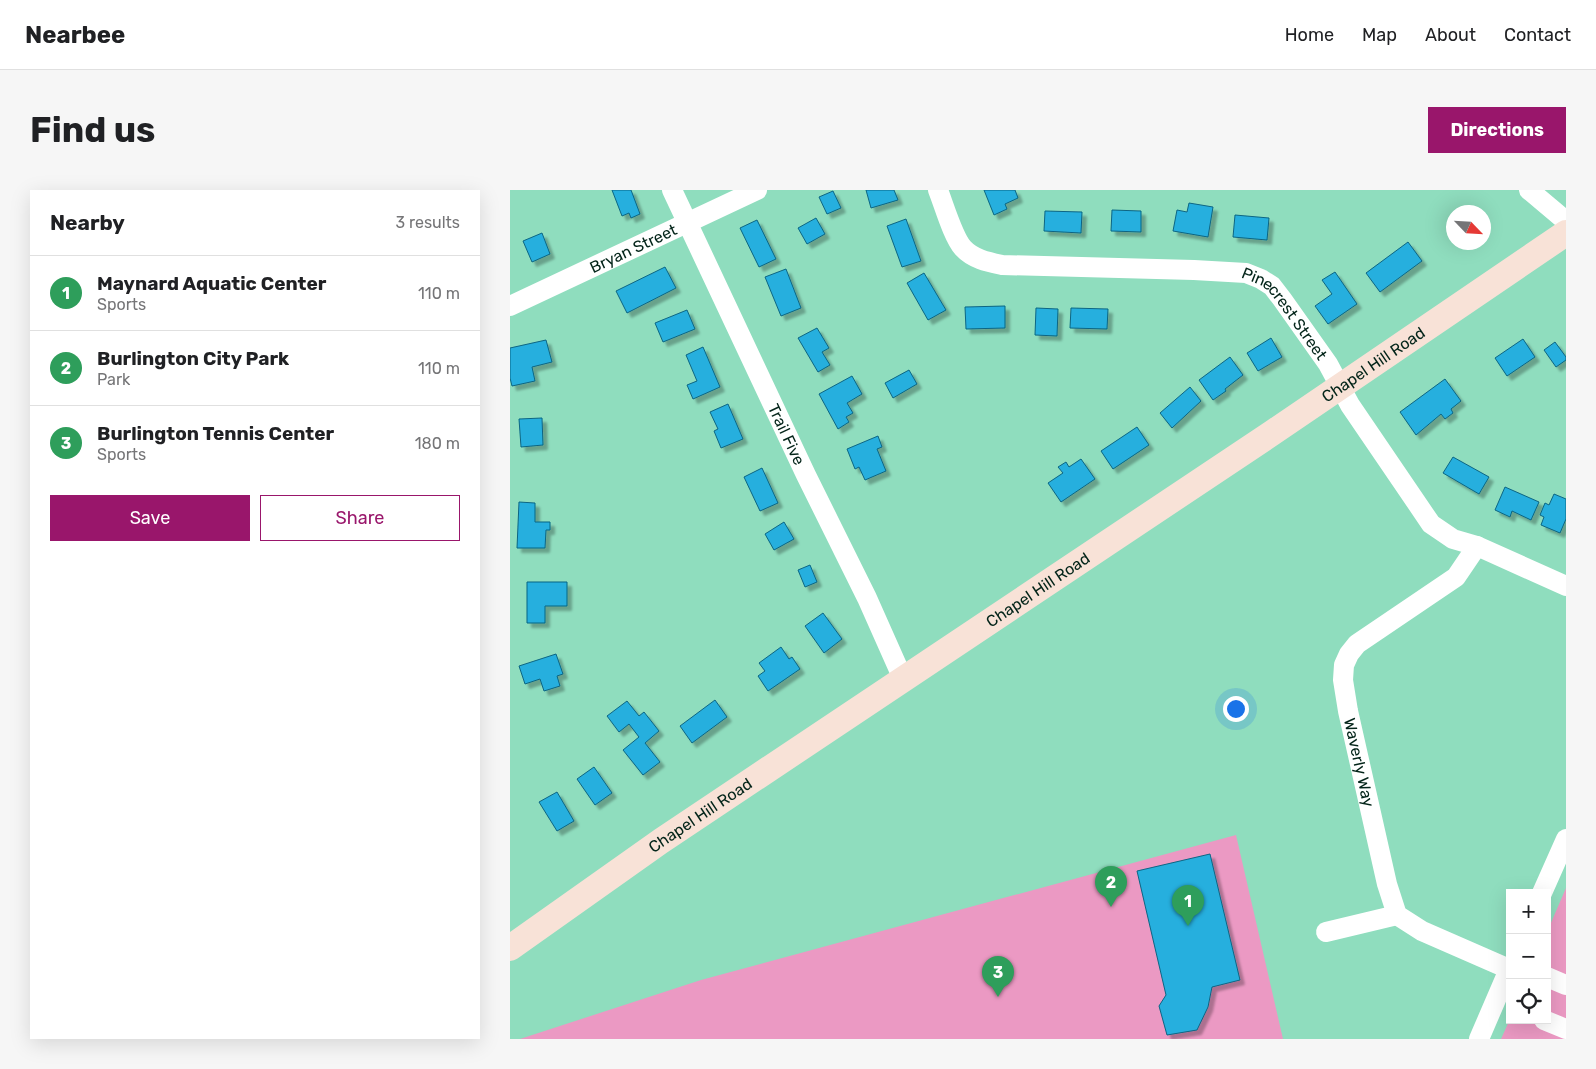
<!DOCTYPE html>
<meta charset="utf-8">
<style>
:root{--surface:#fff;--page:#f6f6f6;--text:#202124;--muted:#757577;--line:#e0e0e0;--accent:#99166b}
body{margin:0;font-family:Rubik,sans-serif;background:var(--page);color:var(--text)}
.controls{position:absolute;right:15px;bottom:15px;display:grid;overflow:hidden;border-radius:0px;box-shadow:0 5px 20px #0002}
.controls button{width:45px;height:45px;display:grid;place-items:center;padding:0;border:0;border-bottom:1px solid var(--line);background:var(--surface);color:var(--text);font:25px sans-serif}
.compass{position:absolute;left:936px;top:15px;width:45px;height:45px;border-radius:50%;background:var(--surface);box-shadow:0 5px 20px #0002;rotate:115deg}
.you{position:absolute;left:725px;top:518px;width:18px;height:18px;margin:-12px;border:4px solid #fff;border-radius:50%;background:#1a73e8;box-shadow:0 0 0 8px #1a73e833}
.badge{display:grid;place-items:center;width:32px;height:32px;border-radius:50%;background:var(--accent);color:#fff;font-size:16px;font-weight:700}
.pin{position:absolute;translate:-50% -41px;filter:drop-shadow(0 1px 2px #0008)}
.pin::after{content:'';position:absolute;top:26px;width:18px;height:15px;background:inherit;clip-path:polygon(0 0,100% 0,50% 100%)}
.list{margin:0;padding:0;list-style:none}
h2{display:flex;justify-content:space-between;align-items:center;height:65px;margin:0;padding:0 20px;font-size:21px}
h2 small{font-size:16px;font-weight:400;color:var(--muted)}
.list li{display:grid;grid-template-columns:32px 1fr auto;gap:15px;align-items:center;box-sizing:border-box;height:75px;padding:0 20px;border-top:1px solid var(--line)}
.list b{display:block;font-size:19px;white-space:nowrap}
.list p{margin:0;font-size:16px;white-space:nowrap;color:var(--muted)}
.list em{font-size:16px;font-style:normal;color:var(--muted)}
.actions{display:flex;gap:10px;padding:15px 20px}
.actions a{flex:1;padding:11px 0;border:1px solid var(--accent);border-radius:0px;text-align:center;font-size:18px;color:var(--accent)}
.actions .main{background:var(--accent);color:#fff}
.icon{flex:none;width:28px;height:28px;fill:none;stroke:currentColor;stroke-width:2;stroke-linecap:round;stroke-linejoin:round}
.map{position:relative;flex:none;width:1056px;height:849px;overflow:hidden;border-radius:0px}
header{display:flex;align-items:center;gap:30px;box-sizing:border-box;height:70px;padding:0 25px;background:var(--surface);border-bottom:1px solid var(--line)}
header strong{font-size:24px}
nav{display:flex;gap:28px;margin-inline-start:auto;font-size:18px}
.intro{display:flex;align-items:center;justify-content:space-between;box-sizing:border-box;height:120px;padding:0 30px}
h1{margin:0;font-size:35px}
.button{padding:12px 22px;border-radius:0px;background:var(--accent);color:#fff;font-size:18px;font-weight:700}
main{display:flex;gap:30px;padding:0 30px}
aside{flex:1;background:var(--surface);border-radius:0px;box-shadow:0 5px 20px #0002}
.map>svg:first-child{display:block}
.green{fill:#eb99c3}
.building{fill:#28afde;stroke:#0a6583;filter:url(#shadow)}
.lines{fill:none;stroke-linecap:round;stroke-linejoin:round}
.minor{stroke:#fff;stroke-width:20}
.major{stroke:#f8e2d7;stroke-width:26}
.labels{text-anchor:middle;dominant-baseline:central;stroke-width:4;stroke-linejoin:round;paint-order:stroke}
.street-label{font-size:16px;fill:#032419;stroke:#9ceacb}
</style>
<header>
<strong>Nearbee</strong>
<nav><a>Home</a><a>Map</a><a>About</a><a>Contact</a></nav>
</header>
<div class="intro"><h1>Find us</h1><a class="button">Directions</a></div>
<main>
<aside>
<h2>Nearby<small>3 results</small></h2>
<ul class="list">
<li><span class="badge" style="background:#2e9e5b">1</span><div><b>Maynard Aquatic Center</b><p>Sports</p></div><em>110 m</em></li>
<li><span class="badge" style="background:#2e9e5b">2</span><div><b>Burlington City Park</b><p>Park</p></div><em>110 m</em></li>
<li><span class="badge" style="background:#2e9e5b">3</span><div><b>Burlington Tennis Center</b><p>Sports</p></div><em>180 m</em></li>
</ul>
<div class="actions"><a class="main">Save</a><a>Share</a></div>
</aside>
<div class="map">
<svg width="1056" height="849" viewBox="0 0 1056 849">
<defs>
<filter id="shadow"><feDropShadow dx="4.5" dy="4.5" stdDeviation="1" flood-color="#0004"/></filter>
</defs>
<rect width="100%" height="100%" fill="#8fddbe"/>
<g class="green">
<path d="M 726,645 L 773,849 L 10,849 L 191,790 Z"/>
<path d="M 1056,698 L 1056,849 L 991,849 L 1000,829 L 1000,830 L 1037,830 L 1037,742 Z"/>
</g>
<g class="building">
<path d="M 102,0 L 121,0 L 130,24 L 121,28 L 119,23 L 112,26 Z"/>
<path d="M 356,0 L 384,0 L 388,10 L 361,18 Z"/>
<path d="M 474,0 L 505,0 L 508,8 L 495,14 L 497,19 L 484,25 Z"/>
<path d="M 323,1 L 331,18 L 317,24 L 309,7 Z"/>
<path d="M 679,13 L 703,17 L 698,47 L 663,41 L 667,20 L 677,22 Z"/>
<path d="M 602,20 L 631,21 L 631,42 L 601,41 Z"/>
<path d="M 535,21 L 572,22 L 571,43 L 534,41 Z"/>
<path d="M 725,25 L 759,28 L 757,50 L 723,47 Z"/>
<path d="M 306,28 L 315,44 L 297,54 L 288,38 Z"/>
<path d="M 396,29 L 411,71 L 392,77 L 377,36 Z"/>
<path d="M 247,30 L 266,69 L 249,77 L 230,38 Z"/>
<path d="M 32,43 L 40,64 L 22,72 L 13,51 Z"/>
<path d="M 898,52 L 912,71 L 870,102 L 856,83 Z"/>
<path d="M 155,77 L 166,98 L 117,123 L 106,101 Z"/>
<path d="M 276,79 L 291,118 L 271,126 L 255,87 Z"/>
<path d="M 825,82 L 847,114 L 818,134 L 805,116 L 822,104 L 812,90 Z"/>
<path d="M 414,83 L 436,120 L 418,130 L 397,93 Z"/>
<path d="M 495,116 L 495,138 L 456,139 L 455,117 Z"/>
<path d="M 526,118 L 548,119 L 547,146 L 525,145 Z"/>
<path d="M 561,118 L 598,119 L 597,139 L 560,138 Z"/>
<path d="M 177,120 L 185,139 L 153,152 L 145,133 Z"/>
<path d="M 307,138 L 319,158 L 312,162 L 320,175 L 308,182 L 288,148 Z"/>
<path d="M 761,148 L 772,167 L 748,181 L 737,163 Z"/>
<path d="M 1013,149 L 1025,167 L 997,186 L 985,168 Z"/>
<path d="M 36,150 L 42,172 L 22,177 L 25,191 L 2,196 L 0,188 L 0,158 Z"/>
<path d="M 1045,152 L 1056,167 L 1056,170 L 1046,177 L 1034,160 Z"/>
<path d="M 193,157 L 210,197 L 183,209 L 177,195 L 187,191 L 176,165 Z"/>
<path d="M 720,167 L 733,185 L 715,199 L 716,201 L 703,210 L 689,190 Z"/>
<path d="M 399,180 L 407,194 L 383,208 L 375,193 Z"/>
<path d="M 342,186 L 352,204 L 337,213 L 343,223 L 336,227 L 339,232 L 328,239 L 309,204 Z"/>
<path d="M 935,189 L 951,211 L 941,219 L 943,223 L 935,229 L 931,224 L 906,245 L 890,222 Z"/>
<path d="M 680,197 L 691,211 L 662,238 L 650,223 Z"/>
<path d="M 218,214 L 233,249 L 211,258 L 204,241 L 208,239 L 200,222 Z"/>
<path d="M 32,228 L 33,255 L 11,257 L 9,229 Z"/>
<path d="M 627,237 L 639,255 L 603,279 L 591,261 Z"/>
<path d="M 368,246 L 372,257 L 367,259 L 376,281 L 355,290 L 349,277 L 345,279 L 337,259 Z"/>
<path d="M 943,267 L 979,287 L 969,304 L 933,283 Z"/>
<path d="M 571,269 L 585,289 L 551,312 L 538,293 L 553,283 L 548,277 L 556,272 L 559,277 Z"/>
<path d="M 252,278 L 268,313 L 250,321 L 234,287 Z"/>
<path d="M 995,297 L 1029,312 L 1021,330 L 1002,321 L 1000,327 L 985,320 Z"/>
<path d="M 1044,304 L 1056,309 L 1056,329 L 1050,343 L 1031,335 L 1034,327 L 1030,325 L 1035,313 L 1039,315 Z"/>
<path d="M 9,312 L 25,313 L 25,332 L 40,332 L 40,340 L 36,340 L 35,358 L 7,358 Z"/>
<path d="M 274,332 L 284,349 L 264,360 L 255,344 Z"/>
<path d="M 300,375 L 307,392 L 295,397 L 288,380 Z"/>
<path d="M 17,392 L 57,392 L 57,416 L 35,416 L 35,433 L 17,433 Z"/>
<path d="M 313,423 L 332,449 L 314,463 L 295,436 Z"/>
<path d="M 271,457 L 279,469 L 282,467 L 290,479 L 258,501 L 248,486 L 255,481 L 249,473 Z"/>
<path d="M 46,464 L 53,484 L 47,486 L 50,496 L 34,501 L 30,489 L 15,494 L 9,476 Z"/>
<path d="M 205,510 L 217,527 L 182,553 L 170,536 Z"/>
<path d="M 117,511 L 129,526 L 134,522 L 149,541 L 135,553 L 150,572 L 133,585 L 113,560 L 129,547 L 119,534 L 109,542 L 97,526 Z"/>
<path d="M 84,577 L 102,603 L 85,615 L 67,589 Z"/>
<path d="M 47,602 L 64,631 L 47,641 L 29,612 Z"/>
<path d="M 700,664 L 730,790 L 702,797 L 698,817 L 687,840 L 657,845 L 649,816 L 656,805 L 627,681 Z"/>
</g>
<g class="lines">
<g class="minor">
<path id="s1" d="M 162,0 L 296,285 L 357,408 L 393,489"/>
<path id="s2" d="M 428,0 C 434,15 443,47 453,58 C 463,69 478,72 492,75 L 684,80 L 736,83 L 751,89 L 762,96 L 772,109 L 818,174 L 840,215 L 921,334 L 943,349 L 967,356 L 1056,396"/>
<path d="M 1019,0 L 1056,31"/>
<path id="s3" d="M 0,116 L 247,0"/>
<path id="s4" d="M 967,356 L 946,387 L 847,454 L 839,464 L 834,475 L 833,490 L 838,521 L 877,694 L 887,725 L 912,741 L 999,779"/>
<path d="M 1032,703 L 1056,649"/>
<path d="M 816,742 L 887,725"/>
<path d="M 1037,787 L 1056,795"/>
<path d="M 1034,830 L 1056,839"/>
<path d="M 969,849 L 1000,777"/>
</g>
<path class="major" id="s5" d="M 0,758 L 151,651 L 762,243 L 1056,43"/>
</g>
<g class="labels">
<g class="street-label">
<text stroke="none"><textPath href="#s3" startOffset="136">Bryan Street</textPath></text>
<text stroke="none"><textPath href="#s2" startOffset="408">Pinecrest Street</textPath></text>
<text stroke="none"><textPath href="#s5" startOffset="1042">Chapel Hill Road</textPath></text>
<text stroke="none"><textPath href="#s1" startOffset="270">Trail Five</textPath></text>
<text stroke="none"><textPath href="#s5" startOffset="638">Chapel Hill Road</textPath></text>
<text stroke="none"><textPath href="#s4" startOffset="281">Waverly Way</textPath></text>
<text stroke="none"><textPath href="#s5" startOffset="232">Chapel Hill Road</textPath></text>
</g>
</g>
</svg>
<div class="controls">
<button>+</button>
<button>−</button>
<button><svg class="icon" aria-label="locate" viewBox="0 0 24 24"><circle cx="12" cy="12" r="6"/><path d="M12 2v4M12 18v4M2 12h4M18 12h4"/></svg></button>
</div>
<svg class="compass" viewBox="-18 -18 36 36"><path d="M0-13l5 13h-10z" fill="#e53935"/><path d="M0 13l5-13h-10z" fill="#757577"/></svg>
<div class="you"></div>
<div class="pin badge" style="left:678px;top:736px;background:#2e9e5b">1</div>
<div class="pin badge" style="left:601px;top:717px;background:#2e9e5b">2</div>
<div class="pin badge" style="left:488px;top:807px;background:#2e9e5b">3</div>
</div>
</main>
